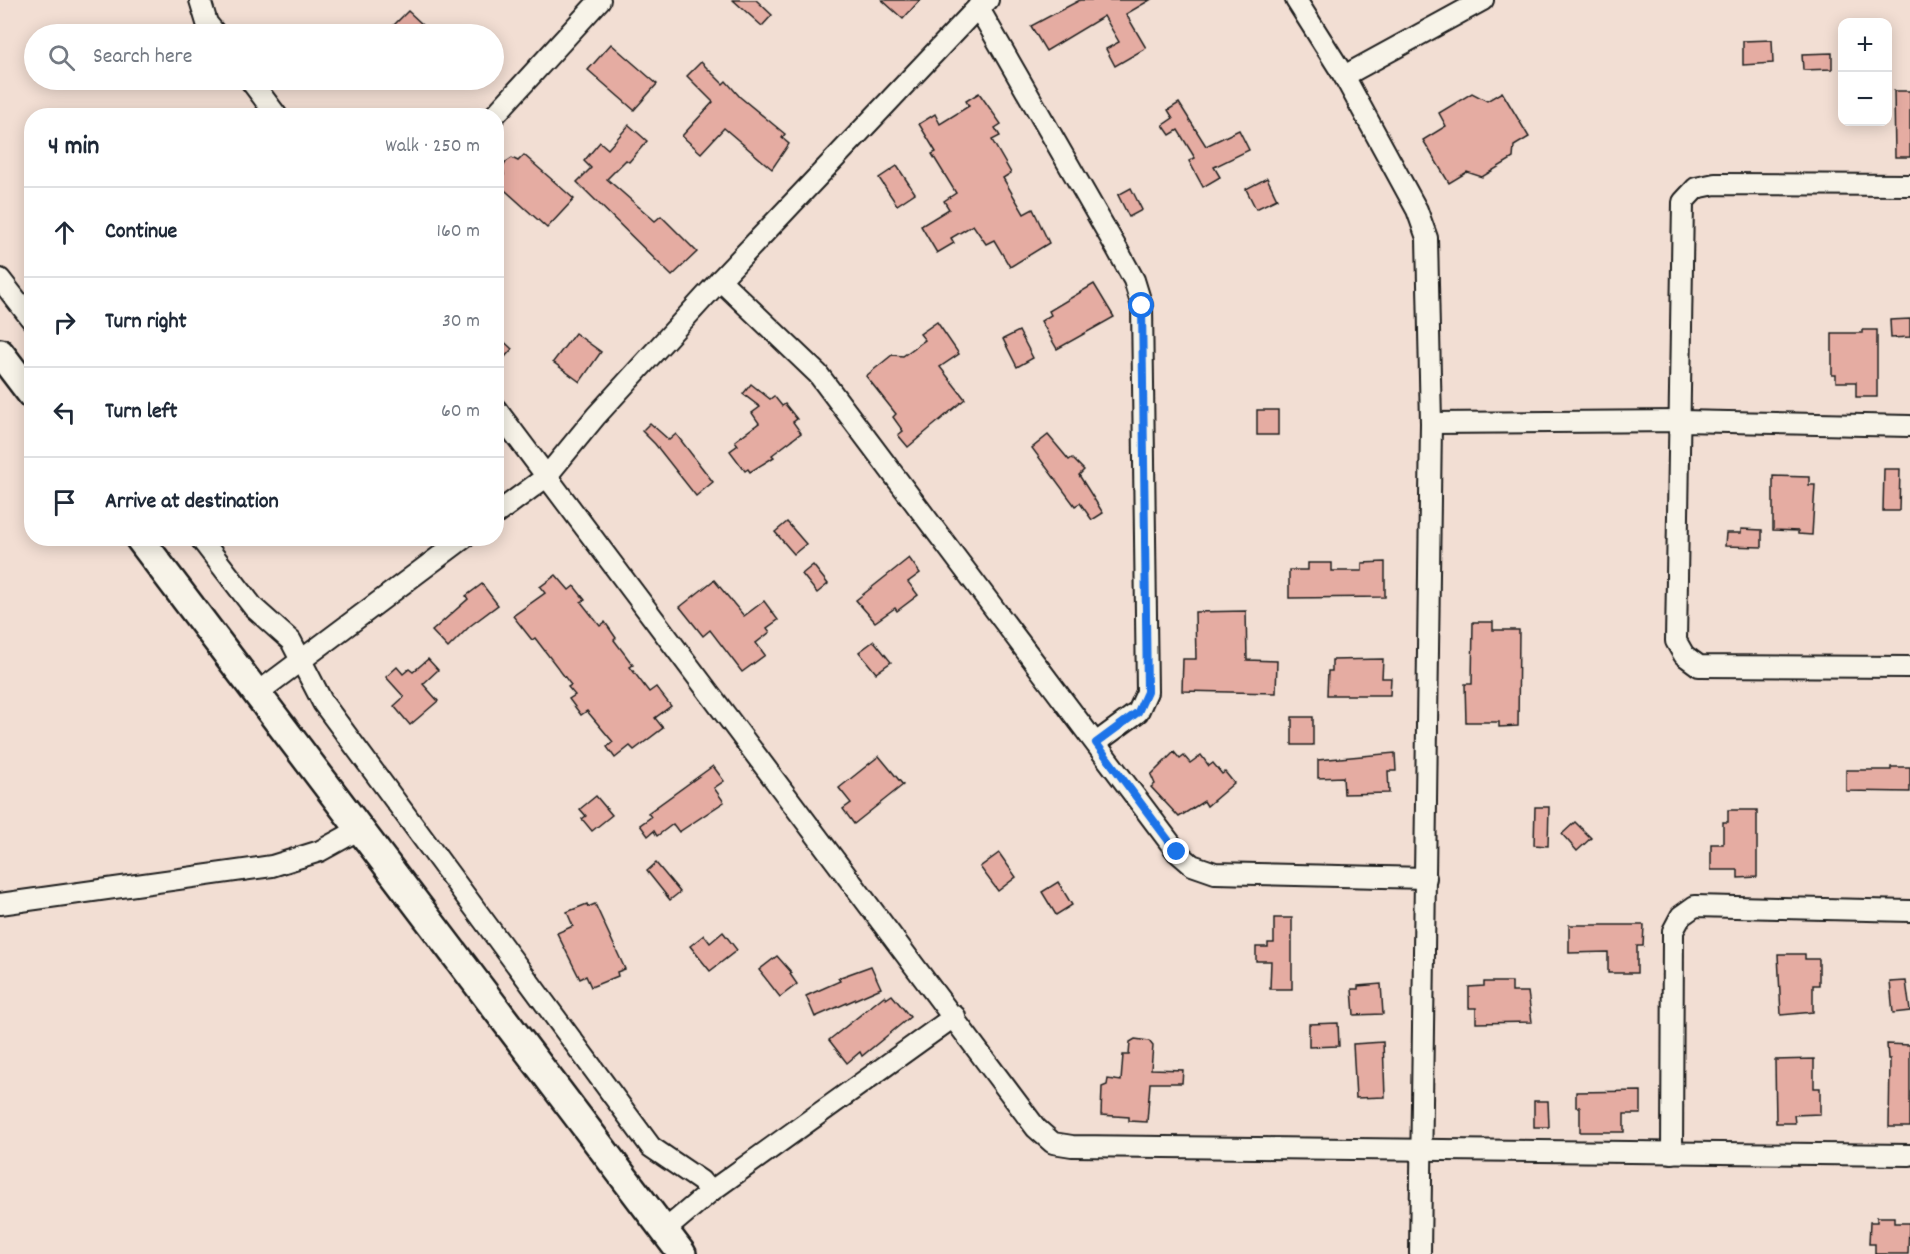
<!DOCTYPE html>
<meta charset="utf-8">
<style>
:root{--surface:#fff;--page:#f6f6f7;--text:#1f2937;--muted:#747a83;--line:#e0e1e3}
body{margin:0;font-family:Dekko,sans-serif;background:var(--page);color:var(--text)}
.controls{position:absolute;right:18px;top:18px;display:grid;overflow:hidden;border-radius:12px;box-shadow:0 3px 15px #0003}
.controls button{width:54px;height:54px;display:grid;place-items:center;padding:0;border:0;border-bottom:2px solid var(--line);background:var(--surface);color:var(--text);font:30px sans-serif}
.stop{position:absolute;width:18px;height:18px;margin:-14px;border:4px solid #1a73e8;border-radius:50%;background:#fff}
.stop.end{background:#1a73e8;border-color:#fff;box-shadow:0 2px 6px #0008}
.list{margin:0;padding:0;list-style:none}
h2{display:flex;justify-content:space-between;align-items:center;height:78px;margin:0;padding:0 24px;font-size:26px}
h2 small{font-size:20px;font-weight:400;color:var(--muted)}
.list li{display:grid;grid-template-columns:39px 1fr auto;gap:18px;align-items:center;box-sizing:border-box;height:90px;padding:0 24px;border-top:2px solid var(--line)}
.list b{display:block;font-size:22px;white-space:nowrap}
.list em{font-size:20px;font-style:normal;color:var(--muted)}
.icon{flex:none;width:33px;height:33px;fill:none;stroke:currentColor;stroke-width:2;stroke-linecap:round;stroke-linejoin:round}
.map{position:relative;flex:none;width:1910px;height:1254px;overflow:hidden}
.search{position:absolute;background:var(--surface);box-shadow:0 3px 15px #0003;left:24px;top:24px;width:480px;height:66px;display:flex;align-items:center;gap:15px;box-sizing:border-box;padding:0 21px;border-radius:33px;color:var(--muted);font-size:22px}
.panel{position:absolute;background:var(--surface);box-shadow:0 3px 15px #0003;left:24px;top:108px;width:480px;height:438px;border-radius:24px}
.map>svg:first-child{display:block}
.building{fill:#e5aca2;stroke:#1c1c1c;stroke-width:1.5}
.lines{fill:none;stroke-linecap:round;stroke-linejoin:round}
.street-casing{stroke:#1c1c1c;stroke-width:24}
.secondary-casing{stroke:#1c1c1c;stroke-width:32}
.street{stroke:#f7f3e8;stroke-width:20}
.secondary{stroke:#f7f3e8;stroke-width:27}
.route{stroke:#1a73e8;stroke-width:8}
</style>
<div class="map">
<svg width="1910" height="1254" viewBox="0 0 1910 1254">
<rect width="100%" height="100%" fill="#f2ded3"/>
<filter id="ink" filterUnits="userSpaceOnUse"><feTurbulence type="fractalNoise" baseFrequency=".0167" numOctaves="2"/><feDisplacementMap in="SourceGraphic" scale="12" xChannelSelector="R" yChannelSelector="G"/><feConvolveMatrix kernelMatrix="1 2 1 2 8 2 1 2 1" color-interpolation-filters="sRGB"/></filter>
<g filter="url(#ink)">
<g class="building">
<path d="M 733,0 L 756,0 L 772,15 L 762,26 Z"/>
<path d="M 882,0 L 920,0 L 903,19 Z"/>
<path d="M 1080,0 L 1150,0 L 1126,14 L 1146,48 L 1115,66 L 1106,49 L 1119,42 L 1104,16 L 1046,51 L 1031,26 Z"/>
<path d="M 408,11 L 423,25 L 413,34 L 385,34 Z"/>
<path d="M 1772,40 L 1773,63 L 1743,65 L 1743,41 Z"/>
<path d="M 611,44 L 657,84 L 634,110 L 588,70 Z"/>
<path d="M 1832,53 L 1832,69 L 1803,70 L 1802,54 Z"/>
<path d="M 701,62 L 723,84 L 726,81 L 740,97 L 785,134 L 782,138 L 789,144 L 772,169 L 724,128 L 701,153 L 682,136 L 713,102 L 687,76 Z"/>
<path d="M 1894,91 L 1910,91 L 1910,157 L 1895,157 Z"/>
<path d="M 1502,92 L 1529,137 L 1514,146 L 1513,158 L 1482,177 L 1467,172 L 1449,183 L 1423,140 L 1446,126 L 1439,113 L 1472,93 L 1487,101 Z"/>
<path d="M 979,93 L 1001,124 L 995,128 L 1000,136 L 992,140 L 1011,173 L 1003,178 L 1024,214 L 1033,209 L 1049,243 L 1010,267 L 994,240 L 986,244 L 973,225 L 951,238 L 954,243 L 937,253 L 921,226 L 949,209 L 944,201 L 956,193 L 932,154 L 936,152 L 919,124 L 935,114 L 940,124 L 969,106 L 966,101 Z"/>
<path d="M 1179,103 L 1206,146 L 1239,130 L 1249,150 L 1214,167 L 1220,177 L 1203,187 L 1189,161 L 1195,158 L 1178,130 L 1170,135 L 1163,125 L 1173,118 L 1168,110 Z"/>
<path d="M 629,125 L 647,141 L 629,162 L 626,160 L 607,179 L 655,221 L 661,216 L 697,252 L 672,276 L 577,182 L 591,168 L 584,161 L 600,142 L 608,149 Z"/>
<path d="M 524,155 L 574,199 L 547,228 L 497,183 L 504,175 L 503,167 L 506,162 L 512,158 L 518,161 Z"/>
<path d="M 897,166 L 915,193 L 897,205 L 879,178 Z"/>
<path d="M 1267,178 L 1277,199 L 1256,209 L 1246,189 Z"/>
<path d="M 1131,188 L 1142,210 L 1129,217 L 1118,195 Z"/>
<path d="M 1094,284 L 1114,317 L 1057,349 L 1041,321 L 1051,315 L 1049,311 Z"/>
<path d="M 1910,319 L 1910,337 L 1891,338 L 1890,320 Z"/>
<path d="M 937,322 L 959,354 L 940,367 L 965,399 L 908,447 L 898,435 L 903,431 L 893,417 L 896,414 L 866,376 L 892,355 L 903,356 L 925,340 L 920,334 Z"/>
<path d="M 1862,330 L 1877,330 L 1877,397 L 1856,397 L 1856,382 L 1836,382 L 1836,375 L 1832,375 L 1832,333 L 1862,333 Z"/>
<path d="M 1019,331 L 1033,358 L 1017,367 L 1003,339 Z"/>
<path d="M 575,333 L 601,352 L 580,382 L 553,362 Z"/>
<path d="M 496,334 L 512,349 L 496,367 Z"/>
<path d="M 751,384 L 770,399 L 774,396 L 782,406 L 785,404 L 797,419 L 793,422 L 801,433 L 772,455 L 774,457 L 750,472 L 748,469 L 745,471 L 730,451 L 738,445 L 735,441 L 759,423 L 752,413 L 760,407 L 743,394 Z"/>
<rect x="1257" y="410" width="21" height="25"/>
<path d="M 650,423 L 669,440 L 676,434 L 713,482 L 696,496 L 655,444 L 642,431 Z"/>
<path d="M 1048,435 L 1069,460 L 1072,458 L 1084,470 L 1079,475 L 1103,513 L 1092,520 L 1080,503 L 1075,506 L 1032,448 Z"/>
<path d="M 1884,469 L 1900,469 L 1899,511 L 1883,511 Z"/>
<path d="M 1773,476 L 1809,477 L 1809,485 L 1815,485 L 1812,535 L 1798,534 L 1798,531 L 1773,530 Z"/>
<path d="M 787,522 L 806,544 L 794,554 L 775,532 Z"/>
<path d="M 1741,529 L 1762,530 L 1762,547 L 1725,546 L 1726,533 L 1741,533 Z"/>
<path d="M 909,558 L 920,573 L 908,582 L 918,595 L 897,611 L 895,608 L 875,622 L 856,600 Z"/>
<path d="M 1385,562 L 1385,597 L 1289,598 L 1289,570 L 1308,570 L 1308,563 L 1332,563 L 1332,571 L 1362,571 L 1362,563 Z"/>
<path d="M 813,565 L 828,584 L 817,593 L 802,574 Z"/>
<path d="M 556,575 L 569,590 L 574,586 L 585,600 L 581,602 L 600,626 L 605,622 L 616,638 L 614,640 L 633,665 L 630,667 L 649,692 L 656,687 L 671,706 L 655,718 L 663,728 L 634,750 L 630,746 L 615,758 L 607,747 L 613,742 L 587,711 L 581,715 L 569,699 L 575,695 L 568,687 L 571,685 L 535,638 L 532,640 L 513,616 L 545,593 L 540,587 Z"/>
<path d="M 714,580 L 744,616 L 764,601 L 778,620 L 767,628 L 770,632 L 756,643 L 765,655 L 742,672 L 710,630 L 703,636 L 680,607 Z"/>
<path d="M 482,584 L 498,605 L 470,626 L 448,648 L 432,631 L 468,599 L 466,596 Z"/>
<path d="M 1246,611 L 1247,660 L 1277,661 L 1276,693 L 1182,691 L 1183,659 L 1196,659 L 1195,612 Z"/>
<path d="M 1473,622 L 1493,622 L 1493,630 L 1519,630 L 1518,726 L 1499,727 L 1499,722 L 1466,722 L 1465,684 L 1472,684 Z"/>
<path d="M 874,641 L 891,662 L 876,673 L 859,652 Z"/>
<path d="M 428,659 L 438,670 L 423,684 L 438,701 L 410,725 L 394,706 L 404,697 L 386,677 L 397,667 L 403,674 L 409,669 L 413,672 Z"/>
<path d="M 1383,659 L 1382,678 L 1391,678 L 1390,695 L 1327,695 L 1328,671 L 1332,671 L 1332,660 Z"/>
<rect x="1292" y="717" width="21" height="28"/>
<path d="M 1174,752 L 1180,759 L 1184,756 L 1190,763 L 1201,755 L 1209,766 L 1213,763 L 1222,774 L 1225,772 L 1234,783 L 1207,806 L 1204,801 L 1179,817 L 1151,787 L 1155,784 L 1151,775 Z"/>
<path d="M 1395,753 L 1396,771 L 1388,771 L 1389,793 L 1344,794 L 1343,777 L 1318,778 L 1318,760 Z"/>
<path d="M 879,756 L 903,785 L 854,824 L 843,809 L 851,803 L 839,788 Z"/>
<path d="M 713,766 L 724,781 L 714,788 L 724,802 L 679,832 L 673,824 L 657,836 L 654,831 L 648,836 L 640,825 L 651,817 L 648,813 Z"/>
<path d="M 1891,767 L 1910,767 L 1910,792 L 1846,791 L 1846,770 L 1891,770 Z"/>
<path d="M 596,796 L 612,815 L 592,831 L 582,819 L 586,816 L 580,809 Z"/>
<path d="M 1535,807 L 1549,807 L 1548,846 L 1534,845 Z"/>
<path d="M 1728,810 L 1757,810 L 1757,877 L 1738,878 L 1738,870 L 1711,870 L 1711,844 L 1723,844 L 1723,822 L 1728,822 Z"/>
<path d="M 1575,822 L 1591,838 L 1577,851 L 1562,834 Z"/>
<path d="M 999,853 L 1016,877 L 998,891 L 980,867 Z"/>
<path d="M 656,863 L 680,892 L 670,900 L 647,871 Z"/>
<path d="M 1058,882 L 1072,905 L 1056,915 L 1042,892 Z"/>
<path d="M 587,904 L 588,907 L 595,904 L 625,969 L 617,972 L 618,976 L 591,987 L 586,976 L 580,979 L 557,933 L 573,926 L 567,912 Z"/>
<path d="M 1274,918 L 1292,918 L 1292,989 L 1270,989 L 1271,961 L 1256,961 L 1256,947 L 1268,947 L 1268,943 L 1274,943 Z"/>
<path d="M 1569,925 L 1644,925 L 1643,946 L 1637,946 L 1637,973 L 1608,973 L 1608,952 L 1569,953 Z"/>
<path d="M 723,932 L 737,950 L 710,971 L 690,946 L 704,935 L 710,943 Z"/>
<path d="M 1778,954 L 1805,954 L 1805,959 L 1819,959 L 1819,985 L 1813,985 L 1813,1012 L 1781,1015 Z"/>
<path d="M 777,956 L 792,973 L 790,974 L 797,984 L 780,997 L 759,970 Z"/>
<path d="M 871,966 L 881,988 L 815,1017 L 806,996 L 840,981 L 838,978 Z"/>
<path d="M 1906,981 L 1910,1011 L 1893,1013 L 1890,982 Z"/>
<path d="M 1484,982 L 1512,982 L 1512,992 L 1528,992 L 1532,1022 L 1476,1023 L 1476,1008 L 1469,1008 L 1469,987 L 1484,986 Z"/>
<path d="M 1381,984 L 1383,1014 L 1354,1015 L 1352,989 L 1358,989 L 1358,986 Z"/>
<path d="M 892,995 L 910,1017 L 862,1056 L 860,1052 L 847,1063 L 829,1040 L 884,996 L 886,999 Z"/>
<path d="M 1338,1023 L 1339,1046 L 1309,1047 L 1309,1024 Z"/>
<path d="M 1135,1039 L 1149,1041 L 1153,1046 L 1151,1069 L 1183,1070 L 1182,1083 L 1150,1083 L 1147,1122 L 1129,1121 L 1129,1117 L 1101,1115 L 1102,1087 L 1107,1085 L 1108,1079 L 1121,1081 L 1123,1055 L 1129,1055 L 1130,1042 Z"/>
<path d="M 1383,1042 L 1385,1097 L 1356,1098 L 1353,1044 Z"/>
<path d="M 1887,1044 L 1910,1045 L 1910,1127 L 1889,1127 L 1890,1059 L 1888,1059 Z"/>
<path d="M 1814,1059 L 1814,1088 L 1820,1088 L 1820,1114 L 1794,1115 L 1795,1123 L 1776,1123 L 1775,1060 Z"/>
<path d="M 1641,1091 L 1641,1114 L 1624,1114 L 1624,1132 L 1580,1132 L 1580,1107 L 1576,1107 L 1576,1092 Z"/>
<path d="M 1534,1101 L 1548,1101 L 1549,1127 L 1534,1127 Z"/>
<path d="M 1877,1217 L 1894,1217 L 1894,1223 L 1909,1223 L 1908,1254 L 1875,1254 L 1875,1244 L 1869,1244 L 1870,1222 L 1877,1222 Z"/>
</g>
<g class="lines">
<defs>
<g id="street">
<path d="M 200,0 L 207,23 L 216,34"/>
<path d="M 1296,0 L 1344,76 L 1417,210 L 1427,238 L 1431,423 L 1420,1254"/>
<path d="M 978,7 L 1117,249 L 1134,280 L 1142,306 L 1147,692 L 1138,712 L 1096,743"/>
<path d="M 1344,76 L 1483,0"/>
<path d="M 250,80 L 277,116"/>
<path d="M 494,116 L 600,0"/>
<path d="M 1910,185 L 1715,184 L 1696,188 L 1683,202 L 1676,641 L 1684,655 L 1699,666 L 1910,667"/>
<path d="M 0,279 L 32,320"/>
<path d="M 720,280 L 818,374 L 1177,852 L 1192,865 L 1215,873 L 1426,878"/>
<path d="M 496,409 L 1036,1128 L 1053,1143 L 1072,1146 L 1910,1155"/>
<path d="M 1431,423 L 1681,421 L 1910,426"/>
<path d="M 496,514 L 546,477 L 596,416 L 720,280 L 978,7 L 988,0"/>
<path d="M 200,538 L 254,608 L 291,641 L 323,703 L 651,1147 L 701,1181 L 710,1192"/>
<path d="M 256,694 L 464,538"/>
<path d="M 0,904 L 272,866 L 320,851 L 358,830"/>
<path d="M 1672,1153 L 1673,931 L 1681,916 L 1695,906 L 1910,911"/>
<path d="M 664,1231 L 710,1192 L 955,1016"/>
</g>
<g id="secondary">
<path d="M 0,353 L 32,395"/>
<path d="M 139,538 L 682,1254"/>
</g>
</defs>
<use href="#street" class="street-casing"/>
<use href="#secondary" class="secondary-casing"/>
<use href="#street" class="street"/>
<use href="#secondary" class="secondary"/>
</g>
</g>
<g class="lines" filter="url(#ink)">
<path class="route" d="M 1142,306 L 1147,692 L 1138,712 L 1096,743 L 1177,852"/>
</g>
</svg>
<div class="controls">
<button>+</button>
<button>−</button>
</div>
<div class="stop" style="left:1142px;top:306px"></div>
<div class="stop end" style="left:1177px;top:852px"></div>
<div class="search"><svg class="icon" aria-label="search" viewBox="0 0 24 24"><circle cx="10" cy="10" r="6"/><path d="M15 15l6 6"/></svg>Search here</div>
<section class="panel">
<h2>4 min<small>Walk · 250 m</small></h2>
<ul class="list">
<li><svg class="icon" aria-label="ahead" viewBox="0 0 24 24"><path d="M12 20V5M6 11l6-6 6 6"/></svg><div><b>Continue</b></div><em>160 m</em></li>
<li><svg class="icon" aria-label="right" viewBox="0 0 24 24"><path d="M7 20v-9h11M14 6l5 5-5 5"/></svg><div><b>Turn right</b></div><em>30 m</em></li>
<li><svg class="icon" aria-label="left" viewBox="0 0 24 24"><path d="M17 20v-9H6M10 6l-5 5 5 5"/></svg><div><b>Turn left</b></div><em>60 m</em></li>
<li><svg class="icon" aria-label="arrive" viewBox="0 0 24 24"><path d="M6 21V4h12l-3 4 3 4H6"/></svg><div><b>Arrive at destination</b></div></li>
</ul>
</section>
</div>
